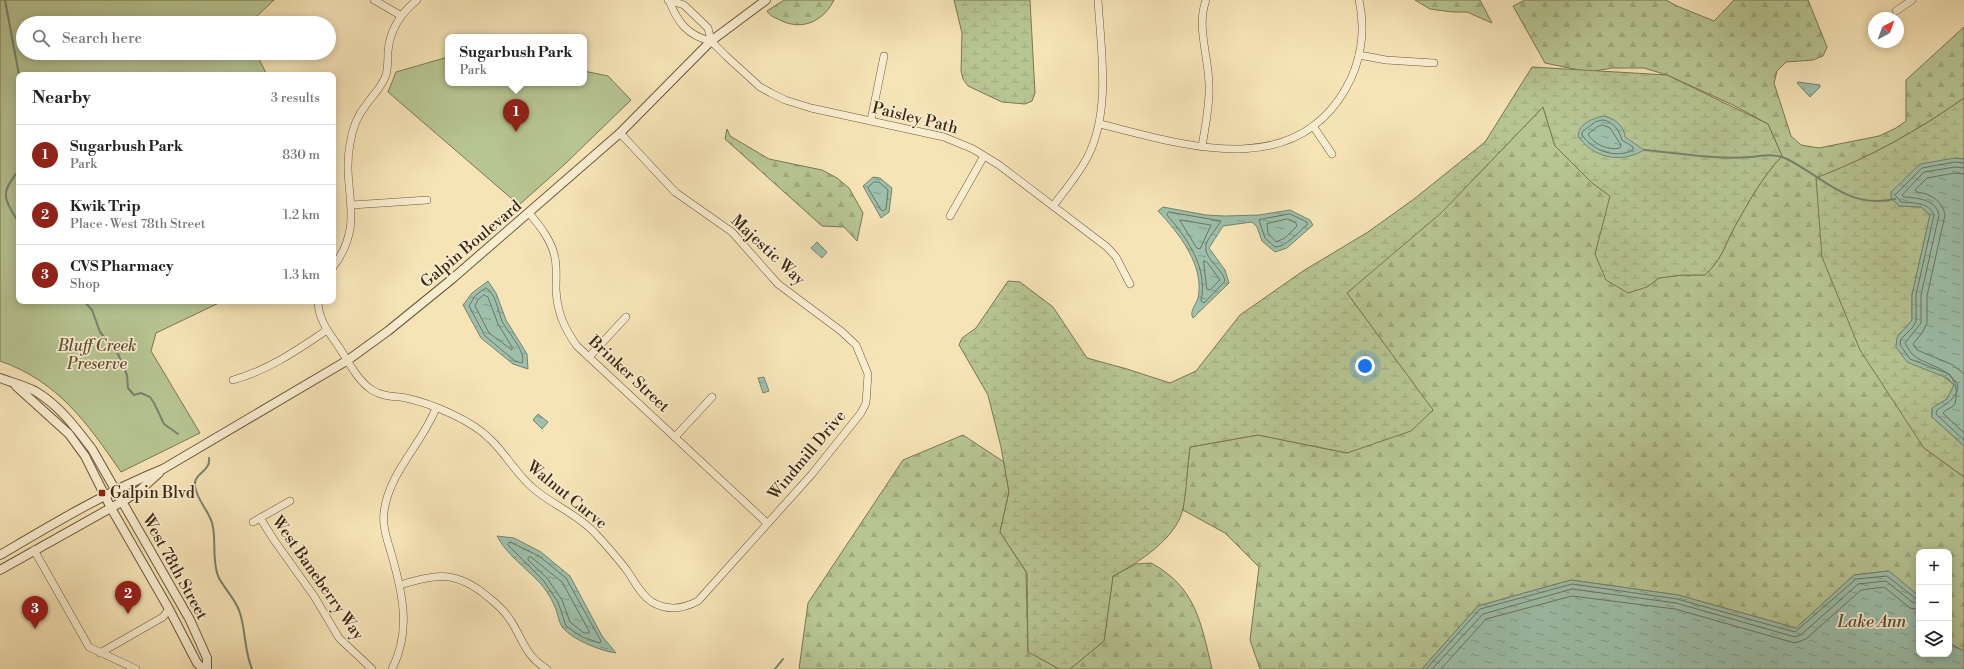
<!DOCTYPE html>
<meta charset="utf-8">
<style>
:root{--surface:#fff;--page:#f2f2f2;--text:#202124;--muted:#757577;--line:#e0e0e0;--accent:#8f2418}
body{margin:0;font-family:"Libre Bodoni",serif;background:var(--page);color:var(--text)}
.controls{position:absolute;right:12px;bottom:12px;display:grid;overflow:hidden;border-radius:8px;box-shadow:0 2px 10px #0003}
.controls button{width:36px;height:36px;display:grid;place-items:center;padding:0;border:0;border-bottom:1px solid var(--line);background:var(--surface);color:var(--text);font:20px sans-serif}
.compass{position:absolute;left:1868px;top:12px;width:36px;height:36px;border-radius:50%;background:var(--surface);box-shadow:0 2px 10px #0003;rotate:41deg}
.you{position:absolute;left:1365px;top:366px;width:14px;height:14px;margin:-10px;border:3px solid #fff;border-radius:50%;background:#1a73e8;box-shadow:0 0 0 6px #1a73e833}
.badge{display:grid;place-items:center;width:26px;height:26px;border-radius:50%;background:var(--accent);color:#fff;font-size:13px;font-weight:700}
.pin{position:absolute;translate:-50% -33px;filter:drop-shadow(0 1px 2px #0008)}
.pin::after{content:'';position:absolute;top:21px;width:14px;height:12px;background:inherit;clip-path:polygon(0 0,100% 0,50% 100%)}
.popup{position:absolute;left:445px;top:34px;width:142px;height:52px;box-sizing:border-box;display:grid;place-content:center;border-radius:8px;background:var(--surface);filter:drop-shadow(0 1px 3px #0005);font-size:13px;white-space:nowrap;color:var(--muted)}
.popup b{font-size:15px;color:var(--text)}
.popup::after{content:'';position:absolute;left:50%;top:100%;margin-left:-8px;border:8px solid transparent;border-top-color:var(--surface)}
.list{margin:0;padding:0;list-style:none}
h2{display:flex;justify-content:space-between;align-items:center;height:52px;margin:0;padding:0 16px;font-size:17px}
h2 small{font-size:13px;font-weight:400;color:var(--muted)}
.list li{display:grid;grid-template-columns:26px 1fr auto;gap:12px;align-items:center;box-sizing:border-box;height:60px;padding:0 16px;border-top:1px solid var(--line)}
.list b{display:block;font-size:15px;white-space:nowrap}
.list p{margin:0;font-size:13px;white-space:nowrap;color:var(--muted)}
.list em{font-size:13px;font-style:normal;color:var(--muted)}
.icon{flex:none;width:22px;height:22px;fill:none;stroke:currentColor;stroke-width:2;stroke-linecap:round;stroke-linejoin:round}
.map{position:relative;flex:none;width:1964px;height:669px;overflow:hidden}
.search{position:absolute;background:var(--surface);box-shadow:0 2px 10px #0003;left:16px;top:16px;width:320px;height:44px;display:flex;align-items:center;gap:10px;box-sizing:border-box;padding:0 14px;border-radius:22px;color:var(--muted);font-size:15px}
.panel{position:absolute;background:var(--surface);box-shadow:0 2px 10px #0003;left:16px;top:72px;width:320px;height:232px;border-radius:8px}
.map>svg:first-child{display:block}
.forest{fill:url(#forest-firs);stroke:#7b7652}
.wetland{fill:url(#wetland-marsh);stroke:#7b7652}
.green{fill:#b7c593;stroke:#7b7652}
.water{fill:url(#water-ripples);stroke:#77836e}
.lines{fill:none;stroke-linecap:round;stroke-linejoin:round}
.shore{stroke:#6e745e;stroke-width:1}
.stream{stroke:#77836e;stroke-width:2}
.minor-casing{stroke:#6d573b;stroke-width:8}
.tertiary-casing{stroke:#6d573b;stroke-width:10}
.minor{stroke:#f9edd0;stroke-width:7}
.tertiary{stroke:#f9edd0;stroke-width:8}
.poi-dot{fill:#8f2418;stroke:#f9edd0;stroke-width:1.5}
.labels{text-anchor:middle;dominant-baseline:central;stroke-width:3.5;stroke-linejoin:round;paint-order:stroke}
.street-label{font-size:16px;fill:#3f2812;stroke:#f9edd0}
.park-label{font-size:16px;font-style:italic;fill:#5d4f32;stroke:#f9edd0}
.poi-label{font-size:16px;fill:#3f2812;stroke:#f9edd0;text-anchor:start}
.water-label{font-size:17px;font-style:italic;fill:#564e38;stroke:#f9edd0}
</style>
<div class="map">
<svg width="1964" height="669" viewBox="0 0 1964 669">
<defs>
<pattern id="forest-firs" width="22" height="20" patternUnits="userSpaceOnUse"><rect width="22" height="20" fill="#b7c593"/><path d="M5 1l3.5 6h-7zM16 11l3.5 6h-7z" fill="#9ea97e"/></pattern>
<pattern id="wetland-marsh" width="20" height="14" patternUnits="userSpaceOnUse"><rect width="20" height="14" fill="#b7c593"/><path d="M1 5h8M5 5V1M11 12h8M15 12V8" fill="none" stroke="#9ea97e"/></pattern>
<pattern id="water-ripples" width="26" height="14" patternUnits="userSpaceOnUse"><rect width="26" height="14" fill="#9dbfab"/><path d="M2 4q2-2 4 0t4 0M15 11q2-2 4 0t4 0" fill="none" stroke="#819b8a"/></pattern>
</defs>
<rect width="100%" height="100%" fill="#f6e4b7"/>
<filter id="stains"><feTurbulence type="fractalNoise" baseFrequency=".005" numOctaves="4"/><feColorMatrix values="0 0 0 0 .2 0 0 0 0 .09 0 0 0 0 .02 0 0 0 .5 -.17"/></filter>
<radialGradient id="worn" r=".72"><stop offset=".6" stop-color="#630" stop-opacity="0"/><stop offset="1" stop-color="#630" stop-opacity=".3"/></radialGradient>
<g class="forest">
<path d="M 784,0 L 834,0 C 824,20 804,31 782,21 C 776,18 771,17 767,11 Z"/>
<path d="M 1415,0 L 1480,0 L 1492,23 L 1467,12 L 1452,12 L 1430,9 Z"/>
<path d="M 1525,0 L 1666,0 L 1677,6 L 1714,21 L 1734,0 L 1808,0 L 1827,47 L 1823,56 L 1813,60 L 1786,62 L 1777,71 L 1774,83 L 1791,136 L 1801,145 L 1819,148 L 1879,136 L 1896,128 L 1906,121 L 1906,80 L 1964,27 L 1964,98 C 1916,132 1870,157 1816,179 L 1924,448 L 1964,477 L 1964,651 L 1949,643 L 1949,552 L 1919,552 L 1919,596 L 1888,571 L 1854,575 L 1796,628 L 1678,595 L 1571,580 L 1478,606 L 1422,669 L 1260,669 L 1250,640 L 1259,567 L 1225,533 L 1183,510 L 1190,447 L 1258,435 L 1347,453 L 1433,411 L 1347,293 L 1466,187 L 1543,107 L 1555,146 L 1592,183 L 1611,196 L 1595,254 L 1647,287 L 1659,278 L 1682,275 L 1705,275 C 1722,259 1724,247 1734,228 C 1748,203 1762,177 1782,156 L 1768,124 L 1733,105 L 1667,75 L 1644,68 L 1612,68 L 1588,72 L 1545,63 L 1513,6 Z"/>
<path d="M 727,129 L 730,136 L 769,159 L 822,170 L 837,178 L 849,188 L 863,213 L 857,241 L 844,227 L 822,226 L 725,139 Z"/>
<path d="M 963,435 L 1004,462 L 1009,492 L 1000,532 L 1026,572 L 1028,651 L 1059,669 L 799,669 L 808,603 L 903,460 Z"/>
<path d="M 1151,563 C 1196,587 1201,623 1212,669 L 1070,669 L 1104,641 L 1113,576 L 1136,564 Z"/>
</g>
<g class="wetland">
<path d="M 954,0 L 1030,0 L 1035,93 L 1032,101 L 1025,104 L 1002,102 L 968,86 L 963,79 L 961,71 L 962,33 Z"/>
<path d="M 1532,67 L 1667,75 L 1768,124 L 1782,156 C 1762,177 1748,203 1734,228 C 1724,247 1722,259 1705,275 L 1682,275 L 1659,278 L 1647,287 L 1628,293 L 1606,280 L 1595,254 L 1610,196 L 1592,183 L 1555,146 L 1543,107 L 1441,213 L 1347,293 L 1433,410 L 1411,431 L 1347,453 L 1258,435 L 1190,447 C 1187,467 1187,489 1183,509 C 1176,539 1138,563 1113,576 L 1104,641 L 1070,669 L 1059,669 L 1028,652 L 1027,573 L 1000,532 L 1009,492 L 1001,447 L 988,395 L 959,345 L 962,338 L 976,328 L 1008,281 L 1020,282 L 1053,307 L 1087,358 L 1127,369 L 1170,383 L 1196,371 L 1240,315 L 1303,271 L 1368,232 L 1414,199 L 1485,142 Z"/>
<path d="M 1964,98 L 1964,159 L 1955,158 L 1899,206 L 1921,207 L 1930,215 L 1912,295 L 1912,320 L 1897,337 L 1954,385 L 1947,399 L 1932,408 L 1932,417 L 1964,446 L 1964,477 L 1924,448 L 1860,350 L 1822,257 L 1816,178 C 1870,157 1916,132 1964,98 Z"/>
</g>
<g class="green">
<path d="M 0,0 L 274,0 L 256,17 L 255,23 L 23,23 L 23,53 L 256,53 L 267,75 L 19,75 L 19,301 L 223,301 L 156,333 L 151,351 L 200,433 L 121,472 C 88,424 58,381 0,361 Z"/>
<path d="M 448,57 L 448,83 L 584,83 L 584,71 L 608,76 L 631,100 L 565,164 L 519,205 L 388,92 L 396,72 Z"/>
</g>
<g class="water">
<path d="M 1798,82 L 1820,85 L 1820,87 L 1810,97 L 1797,83 Z"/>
<path d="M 1603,116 C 1614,118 1624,125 1625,137 L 1644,150 C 1621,164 1593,158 1578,136 C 1579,123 1592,119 1603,116 Z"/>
<path d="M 1955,158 L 1964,159 L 1964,446 L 1932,417 L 1932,408 L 1947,399 L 1954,385 L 1947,378 L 1907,362 L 1896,347 L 1897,337 L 1912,320 L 1912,295 L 1930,215 L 1921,207 L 1899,206 L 1891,198 L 1891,192 L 1920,164 Z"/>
<path d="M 873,177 L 880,178 L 892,188 L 889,212 L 881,218 L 863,186 Z"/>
<path d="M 1163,207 L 1206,215 L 1225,216 L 1259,215 L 1290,210 L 1310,220 L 1313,225 L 1287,248 L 1275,252 L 1262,241 L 1257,227 L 1252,222 L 1223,226 L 1209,248 L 1225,270 L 1229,283 L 1193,318 C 1189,311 1196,305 1198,298 C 1205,266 1179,233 1158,211 Z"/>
<path d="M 817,242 L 827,252 L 822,258 L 811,248 Z"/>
<path d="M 488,281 L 496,293 L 506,320 L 527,354 L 528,369 L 513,364 L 481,338 L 463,305 L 472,293 Z"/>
<path d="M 764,377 L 769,391 L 763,393 L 758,378 Z"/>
<path d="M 538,414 L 548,422 L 542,429 L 533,420 Z"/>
<path d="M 497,536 L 514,538 L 541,552 L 570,576 L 602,636 L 616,653 C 601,651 573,640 563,628 C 558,622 558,612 554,605 C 551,598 545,588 539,582 C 525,567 507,555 497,536 Z"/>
<path d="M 1889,571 L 1919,596 L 1919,654 L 1949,654 L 1949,643 L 1964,651 L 1964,669 L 1422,669 L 1478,606 L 1571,580 L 1678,595 L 1796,628 L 1854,575 Z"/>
</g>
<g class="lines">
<g class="shore">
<path d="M 1603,120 C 1614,122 1619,130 1622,140 L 1633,147 L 1633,150 C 1616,159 1593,151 1582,135 L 1582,132 L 1595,122 Z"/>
<path d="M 1603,125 L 1610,128 L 1621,145 L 1620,148 C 1609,151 1593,144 1588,134 L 1597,127 Z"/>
<path d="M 1964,163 L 1955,162 L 1922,168 L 1895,195 L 1901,202 C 1913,203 1929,202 1934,215 L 1916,295 L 1916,321 L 1913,327 L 1901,339 L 1900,345 L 1910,359 L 1949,374 L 1957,383 C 1961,396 1946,404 1937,410 L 1936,414 L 1964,440"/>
<path d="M 1964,168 L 1955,167 L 1924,172 L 1902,195 L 1904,197 C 1917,198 1936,199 1939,215 L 1921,295 L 1921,323 L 1905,343 C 1907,347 1910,351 1912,354 C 1928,369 1964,366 1955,404 C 1952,408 1946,409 1943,413 L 1964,433"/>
<path d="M 1964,174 L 1955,173 L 1927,178 L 1915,190 L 1917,192 C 1929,193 1943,201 1945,215 L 1927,296 L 1927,323 L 1922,333 L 1913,344 L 1917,350 L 1953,365 L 1964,374"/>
<path d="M 874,182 L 879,182 L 888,190 L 886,209 L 883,211 L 881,210 L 868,188 Z"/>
<path d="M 1169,212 L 1221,221 C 1217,228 1210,235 1207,242 C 1200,257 1223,268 1225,281 L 1204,303 L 1201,301 C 1208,268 1188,239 1167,215 Z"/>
<path d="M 1290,214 L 1307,222 L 1307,225 C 1298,232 1286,247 1275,247 L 1265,238 L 1259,220 Z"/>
<path d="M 1288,219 L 1296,223 L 1297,226 L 1285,238 L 1276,242 L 1268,233 L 1267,224 Z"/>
<path d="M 1180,220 L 1211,225 L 1200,249 L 1197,248 Z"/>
<path d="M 1204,261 L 1207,262 L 1220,280 L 1210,290 L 1207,289 Z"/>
<path d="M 486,288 C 496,293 498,312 502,321 C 507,332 527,352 522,363 L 515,361 L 485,336 L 469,306 L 475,296 Z"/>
<path d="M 484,295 L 488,297 L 498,324 L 512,347 L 512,350 L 489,333 L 475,306 L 478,300 Z"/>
<path d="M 510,542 L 539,556 L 566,578 L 601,641 L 600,643 L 582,637 L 566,626 L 558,602 L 543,580 L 508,545 Z"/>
<path d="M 531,557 L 562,582 L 589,631 L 589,633 L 584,633 L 570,622 L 562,600 L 547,578 L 528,560 L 528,558 Z"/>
<path d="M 1426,669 L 1480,609 L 1572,584 L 1677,599 L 1795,632 L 1856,579 L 1887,576 L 1915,598 L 1919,599"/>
<path d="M 1432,669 L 1483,614 L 1572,589 L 1676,603 L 1795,637 L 1802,634 L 1858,584 L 1886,581 L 1912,602 L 1919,604"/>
<path d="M 1441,669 L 1486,619 L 1572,596 L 1675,609 L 1795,643 L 1806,639 L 1861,590 L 1884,587 L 1910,608 L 1919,610"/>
</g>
<g class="stream">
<path d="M 5,0 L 19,75"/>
<path d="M 1644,150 C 1680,153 1715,160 1751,157 C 1763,156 1775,153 1787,159 C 1825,178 1847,209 1895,199"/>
<path d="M 19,170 C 0,194 3,197 19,223"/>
<path d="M 84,301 L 92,310 L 100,332 L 118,354 L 127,375 L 128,388 L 134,395 L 141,393 L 150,397 L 154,403 L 164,424 L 178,434"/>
<path d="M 209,458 C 211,472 193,473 195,486 C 197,502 211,512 213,527 C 216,544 212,560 218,576 C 224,589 236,599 240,613 C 246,632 244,650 252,669"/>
<path d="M 775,669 L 783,659"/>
</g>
<defs>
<g id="minor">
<path d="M 374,0 L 400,15"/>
<path d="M 668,0 L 684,5 L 708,28 L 711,41 L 726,56 L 760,87 L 771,93 L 785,100 L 811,108 L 944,137 L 973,149 L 999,165 L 1107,247 L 1116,257 L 1130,284"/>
<path d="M 669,0 C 677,22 688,36 711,41"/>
<path d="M 1896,11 L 1912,0"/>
<path d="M 1359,55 L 1386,60 L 1434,63"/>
<path d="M 871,120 L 884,56"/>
<path d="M 1100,124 C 1182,144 1291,182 1345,90 C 1361,63 1366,31 1359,0"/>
<path d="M 1313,126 L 1332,154"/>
<path d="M 1202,147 C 1205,126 1210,106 1209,86 C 1209,57 1196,27 1206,0"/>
<path d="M 352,205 L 427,200"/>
<path d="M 1053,206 C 1065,190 1079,174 1088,156 C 1111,110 1101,50 1098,0"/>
<path d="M 529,213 C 540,226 552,241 555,258 C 557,268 556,279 556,289 C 557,312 564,328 577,346 L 767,523"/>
<path d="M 950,216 L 984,156"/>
<path d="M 333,267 C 367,222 341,190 350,144 C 352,130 357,116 366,105 C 373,95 382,87 386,75 C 388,67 388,59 388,51 C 390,29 401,13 417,0"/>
<path d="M 318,301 C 318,319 329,333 339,347 C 348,361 357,380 372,390 C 383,397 394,396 406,398 C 433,404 471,420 490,439 C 506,454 516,474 534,489 C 553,505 577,514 595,533 C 606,545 618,558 628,572 C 635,582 641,595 652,602 C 667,611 683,609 698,601 L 812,474 L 861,413 L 866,403 L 868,374 L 856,345 L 841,331 L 778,284 L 732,232 L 675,192 L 620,133"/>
<path d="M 589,357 L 626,317"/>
<path d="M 233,380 C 269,370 297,350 327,330"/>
<path d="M 675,437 L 712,397"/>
<path d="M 260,518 L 274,540 L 314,596 L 339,638 L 372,669"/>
<path d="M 253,522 L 290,501"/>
<path d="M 34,550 L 89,647 L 136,669"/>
<path d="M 400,585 C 438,574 456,570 488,597 C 497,604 505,611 511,621 C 523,640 526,657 547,669"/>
<path d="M 100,653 L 163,617 L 169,609"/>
<path d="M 392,669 C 411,632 403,595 392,556 C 388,542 382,527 384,512 C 389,472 422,444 436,408"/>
</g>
<g id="tertiary">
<path d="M 0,378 C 11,382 25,386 35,391 C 59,405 76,428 92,449 L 190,620 L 207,658 L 207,669"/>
<path d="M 16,386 L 69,434 L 85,456 L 111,508 L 169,609 L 197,663 L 203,669"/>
<path d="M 0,555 C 53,524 106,492 163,469 L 348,360 L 388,331 L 452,279 L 620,133 L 711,41 L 766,0"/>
<path d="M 0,570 L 125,500 L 140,490 L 159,473"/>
</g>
</defs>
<use href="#minor" class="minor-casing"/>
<use href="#tertiary" class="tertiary-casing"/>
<use href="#minor" class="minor"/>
<use href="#tertiary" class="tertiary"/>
</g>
<rect class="poi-dot" x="98" y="489" width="8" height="8" rx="2"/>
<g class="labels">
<g class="street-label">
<text transform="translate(915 118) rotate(14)">Paisley Path</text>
<text transform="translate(471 244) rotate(-40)">Galpin Boulevard</text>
<text transform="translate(768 250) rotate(43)">Majestic Way</text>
<text transform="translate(629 374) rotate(43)">Brinker Street</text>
<text transform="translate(807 455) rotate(-50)">Windmill Drive</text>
<text transform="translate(567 495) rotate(39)">Walnut Curve</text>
<text transform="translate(175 567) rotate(61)">West 78th Street</text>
<text transform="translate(318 578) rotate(55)">West Baneberry Way</text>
</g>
<g class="park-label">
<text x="97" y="346">Bluff Creek<tspan x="97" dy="18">Preserve</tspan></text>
</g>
<g class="poi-label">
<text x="110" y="493">Galpin Blvd</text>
</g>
<g class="water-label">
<text x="1872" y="622">Lake Ann</text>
</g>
</g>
<rect width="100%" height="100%" filter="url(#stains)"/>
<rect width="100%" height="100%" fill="url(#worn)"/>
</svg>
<div class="controls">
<button>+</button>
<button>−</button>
<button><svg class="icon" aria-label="layers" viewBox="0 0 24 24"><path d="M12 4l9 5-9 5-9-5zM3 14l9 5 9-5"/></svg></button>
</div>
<svg class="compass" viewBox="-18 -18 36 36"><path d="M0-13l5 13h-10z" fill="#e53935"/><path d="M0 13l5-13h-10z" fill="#757577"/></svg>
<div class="you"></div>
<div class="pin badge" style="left:516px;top:132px">1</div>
<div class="popup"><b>Sugarbush Park</b>Park</div>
<div class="pin badge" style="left:128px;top:614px">2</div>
<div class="pin badge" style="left:35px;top:629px">3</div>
<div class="search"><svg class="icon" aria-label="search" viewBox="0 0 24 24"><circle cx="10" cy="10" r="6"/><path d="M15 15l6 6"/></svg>Search here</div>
<section class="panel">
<h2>Nearby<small>3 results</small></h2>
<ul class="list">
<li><span class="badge">1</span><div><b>Sugarbush Park</b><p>Park</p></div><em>830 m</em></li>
<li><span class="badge">2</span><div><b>Kwik Trip</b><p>Place · West 78th Street</p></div><em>1.2 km</em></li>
<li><span class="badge">3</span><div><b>CVS Pharmacy</b><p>Shop</p></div><em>1.3 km</em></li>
</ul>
</section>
</div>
